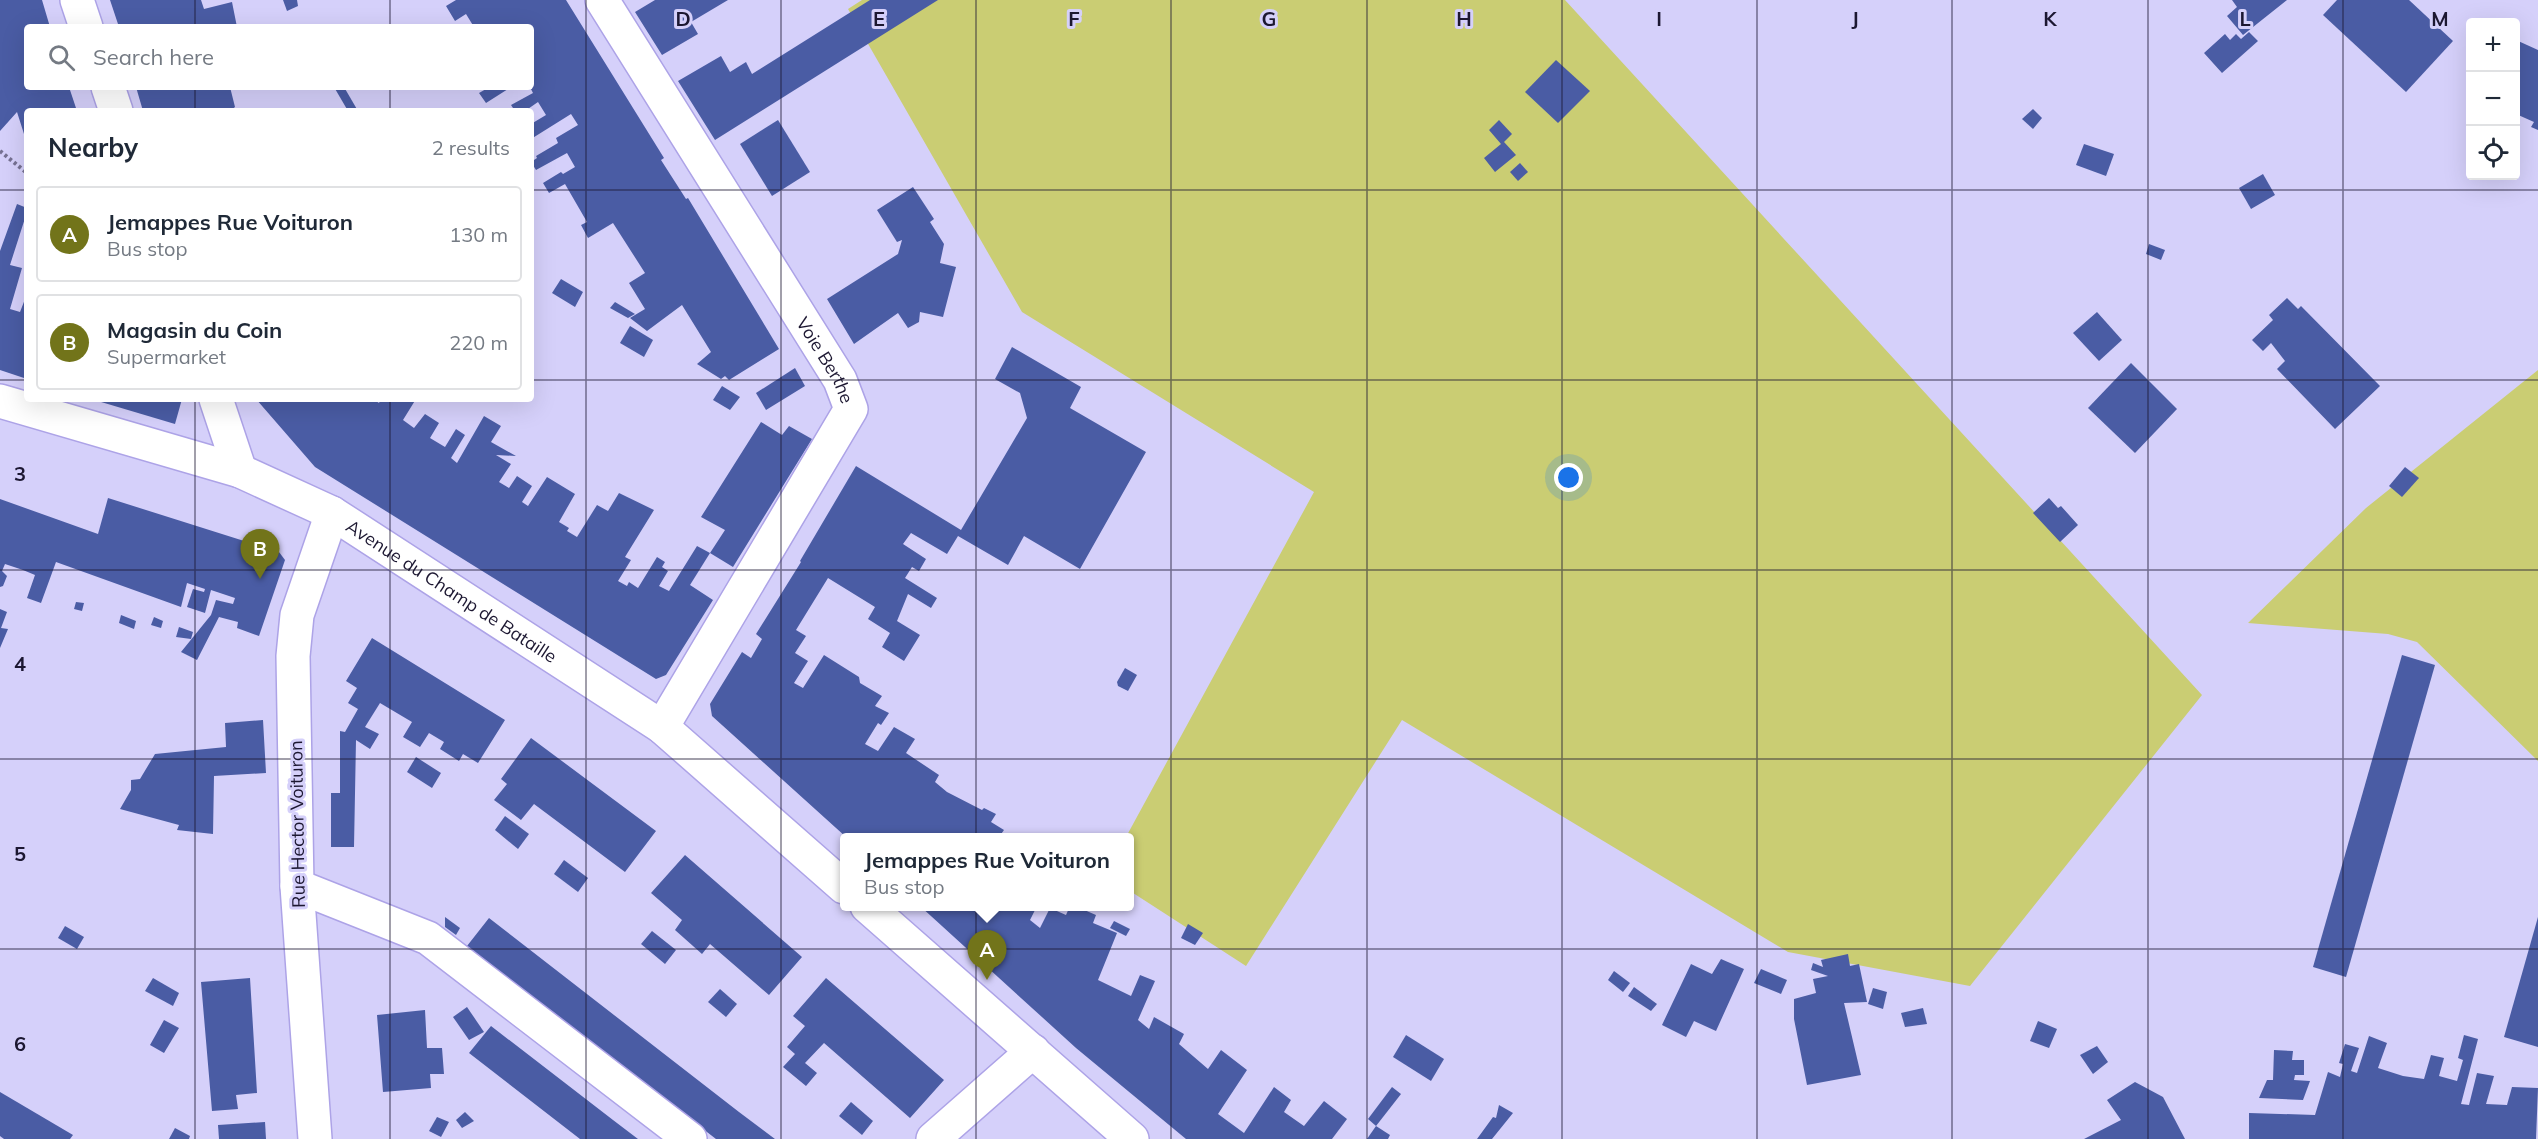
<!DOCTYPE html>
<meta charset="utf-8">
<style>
:root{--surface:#fff;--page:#f2f2f3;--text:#1f2937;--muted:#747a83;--line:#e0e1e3;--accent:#72741a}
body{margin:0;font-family:Mulish,sans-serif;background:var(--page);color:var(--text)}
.controls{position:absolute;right:18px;top:18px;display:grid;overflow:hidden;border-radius:6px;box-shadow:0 6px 24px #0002}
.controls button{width:54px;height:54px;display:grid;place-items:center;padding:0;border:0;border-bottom:2px solid var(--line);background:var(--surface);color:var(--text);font:30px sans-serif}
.you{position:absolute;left:1569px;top:478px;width:21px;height:21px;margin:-15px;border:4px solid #fff;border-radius:50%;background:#1a73e8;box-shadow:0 0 0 9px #1a73e833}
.badge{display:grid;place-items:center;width:39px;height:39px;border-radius:50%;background:var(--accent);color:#fff;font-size:20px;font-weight:700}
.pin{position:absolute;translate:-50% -50px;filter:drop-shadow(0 2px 3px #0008)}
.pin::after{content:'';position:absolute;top:32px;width:21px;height:18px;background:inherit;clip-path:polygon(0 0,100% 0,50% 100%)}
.popup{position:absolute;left:840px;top:833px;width:294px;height:78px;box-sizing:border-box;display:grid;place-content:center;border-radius:6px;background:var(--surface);filter:drop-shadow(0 2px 4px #0005);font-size:20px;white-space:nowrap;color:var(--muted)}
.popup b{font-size:22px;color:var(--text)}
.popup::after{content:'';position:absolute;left:50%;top:100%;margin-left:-12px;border:12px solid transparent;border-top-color:var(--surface)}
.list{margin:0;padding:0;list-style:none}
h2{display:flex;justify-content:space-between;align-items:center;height:78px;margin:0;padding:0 24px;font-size:26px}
h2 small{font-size:20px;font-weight:400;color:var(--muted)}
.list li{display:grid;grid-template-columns:39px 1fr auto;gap:18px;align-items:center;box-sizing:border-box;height:96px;margin:0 12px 12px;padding:0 12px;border:2px solid var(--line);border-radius:6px}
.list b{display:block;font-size:22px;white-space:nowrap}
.list p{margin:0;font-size:20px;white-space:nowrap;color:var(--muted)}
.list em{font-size:20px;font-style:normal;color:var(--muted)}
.icon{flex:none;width:33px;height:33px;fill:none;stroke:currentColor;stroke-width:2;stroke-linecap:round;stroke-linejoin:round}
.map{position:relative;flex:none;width:2538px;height:1139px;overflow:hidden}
.search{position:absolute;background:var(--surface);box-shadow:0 6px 24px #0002;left:24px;top:24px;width:510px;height:66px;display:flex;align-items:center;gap:15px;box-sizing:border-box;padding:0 21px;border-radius:6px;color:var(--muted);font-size:22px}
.panel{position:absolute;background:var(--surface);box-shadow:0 6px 24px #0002;left:24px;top:108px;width:510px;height:294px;border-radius:6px}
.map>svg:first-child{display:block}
.green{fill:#cacd73}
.building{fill:#4a5ca4}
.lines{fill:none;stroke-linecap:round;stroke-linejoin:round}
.minor-casing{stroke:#ada3e7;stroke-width:36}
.path{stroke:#767192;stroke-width:4;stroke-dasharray:3 3;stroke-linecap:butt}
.minor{stroke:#fff;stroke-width:33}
.grid{fill:none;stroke:#1c1731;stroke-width:1.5;stroke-opacity:0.55}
.labels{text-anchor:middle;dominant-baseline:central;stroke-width:6;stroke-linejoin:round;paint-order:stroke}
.street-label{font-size:18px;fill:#1c1731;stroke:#d5d0fa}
.grid-label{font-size:20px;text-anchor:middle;font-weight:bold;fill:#1c1731;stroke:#d5d0fa;stroke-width:6;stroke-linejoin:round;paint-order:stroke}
</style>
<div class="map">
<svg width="2538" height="1139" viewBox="0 0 2538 1139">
<rect width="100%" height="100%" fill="#d5d0fa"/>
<g class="green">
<path d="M 862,0 L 1565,0 L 2202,695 L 1970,986 L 1788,952 L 1402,720 L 1246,966 L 1130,891 L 1130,838 L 1126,837 L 1314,492 L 1022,312 L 848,9 Z"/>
<path d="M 2538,370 L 2538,761 L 2417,642 L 2388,634 L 2248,623 L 2366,508 Z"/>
</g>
<g class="building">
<path d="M 0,0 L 42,0 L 50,27 L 27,27 L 27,87 L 69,87 L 77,111 L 27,111 L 27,134 L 24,134 L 17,112 L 0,131 Z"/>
<path d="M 110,0 L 201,0 L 204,9 L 232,2 L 237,27 L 119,27 Z"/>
<path d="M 283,0 L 297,0 L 298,6 L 287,11 Z"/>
<path d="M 456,0 L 566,0 L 664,158 L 661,160 L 686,199 L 688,198 L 779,349 L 729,380 L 725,376 L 721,379 L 697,364 L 711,352 L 682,305 L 647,331 L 630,318 L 645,309 L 629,283 L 645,273 L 613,223 L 588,238 L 581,225 L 587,222 L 565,184 L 549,193 L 543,183 L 561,172 L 563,174 L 575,167 L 567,153 L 536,170 L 531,162 L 537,158 L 536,156 L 558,143 L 556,138 L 578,125 L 571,114 L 531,139 L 531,124 L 546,115 L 538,102 L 525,111 L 515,111 L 511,105 L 533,93 L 530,87 L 531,27 L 474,27 L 466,14 L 455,21 L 446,6 Z"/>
<path d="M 655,0 L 728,0 L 691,22 L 698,34 L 662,55 L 635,12 Z"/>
<path d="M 870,0 L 938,0 L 715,140 L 678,81 L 721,56 L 730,72 L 746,62 L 752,74 Z"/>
<path d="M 2232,0 L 2287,0 L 2243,35 L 2227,16 L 2237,7 Z"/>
<path d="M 2337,0 L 2409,0 L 2453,41 L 2406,92 L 2323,15 Z"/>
<path d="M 2249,32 L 2258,41 L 2222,73 L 2204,53 L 2225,34 L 2230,40 L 2236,34 L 2241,39 Z"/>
<path d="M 2516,40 L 2538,50 L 2538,130 L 2531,127 L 2534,122 L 2516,114 Z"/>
<path d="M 1556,60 L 1590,91 L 1558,123 L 1525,92 Z"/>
<path d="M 136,87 L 230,87 L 235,107 L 230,111 L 143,111 Z"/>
<path d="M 334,87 L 344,87 L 358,111 L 348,111 Z"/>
<path d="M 484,87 L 511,87 L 486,103 L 479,93 L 486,89 Z"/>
<path d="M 2033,109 L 2042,118 L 2033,129 L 2022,119 Z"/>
<path d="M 778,120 L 810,172 L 772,196 L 740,144 Z"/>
<path d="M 1499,120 L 1512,134 L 1504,142 L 1516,155 L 1495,172 L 1484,158 L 1501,144 L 1489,130 Z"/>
<path d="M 2084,144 L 2114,154 L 2106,176 L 2076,165 Z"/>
<path d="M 1520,163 L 1528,172 L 1518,181 L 1510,172 Z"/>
<path d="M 2263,174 L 2275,195 L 2251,209 L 2239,188 Z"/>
<path d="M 913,187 L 934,219 L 930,222 L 944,244 L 940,263 L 956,267 L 943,317 L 920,312 L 919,322 L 908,328 L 898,313 L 854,344 L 827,299 L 898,254 L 902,240 L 897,242 L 877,210 Z"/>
<path d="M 17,204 L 27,208 L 27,212 L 10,265 L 22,268 L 10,309 L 20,312 L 27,294 L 27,379 L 0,370 L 0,251 Z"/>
<path d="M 2149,244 L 2165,250 L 2161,260 L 2146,254 Z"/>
<path d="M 561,279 L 583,292 L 575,307 L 552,293 Z"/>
<path d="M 2287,298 L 2298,309 L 2301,306 L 2380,386 L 2335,429 L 2277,369 L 2285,361 L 2271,343 L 2263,351 L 2252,340 L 2273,320 L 2269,315 Z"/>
<path d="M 615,302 L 635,314 L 628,318 L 610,308 Z"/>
<path d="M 2097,312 L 2122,340 L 2099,361 L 2073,333 Z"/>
<path d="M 630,326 L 653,340 L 644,357 L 620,343 Z"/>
<path d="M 1012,347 L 1081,387 L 1070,408 L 1146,452 L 1080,569 L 1024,536 L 1008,565 L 958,536 L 947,554 L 911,533 L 903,544 L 926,559 L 919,571 L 912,567 L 905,578 L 937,598 L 931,608 L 908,594 L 897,621 L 920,635 L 904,661 L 882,647 L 890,633 L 868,619 L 875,607 L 828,578 L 796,630 L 806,636 L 795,653 L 808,661 L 794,683 L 803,688 L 824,655 L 859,677 L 860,683 L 882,696 L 875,706 L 889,713 L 881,725 L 878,723 L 865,744 L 878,751 L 894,727 L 915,739 L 906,753 L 939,775 L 935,782 L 947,792 L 982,810 L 984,808 L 996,814 L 991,822 L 1004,830 L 999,837 L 846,837 L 712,716 L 710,704 L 742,652 L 751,658 L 762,639 L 756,634 L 801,562 L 800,561 L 856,466 L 961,530 L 1027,418 L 1020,393 L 995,379 Z"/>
<path d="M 2131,363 L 2177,409 L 2135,453 L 2088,408 Z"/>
<path d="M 795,368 L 805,386 L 766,410 L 756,393 Z"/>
<path d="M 722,386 L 740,397 L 730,410 L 713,400 Z"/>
<path d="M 91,399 L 182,399 L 175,424 Z"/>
<path d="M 256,399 L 373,399 L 379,403 L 381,399 L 416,399 L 403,420 L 414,428 L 425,414 L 439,423 L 430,438 L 445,447 L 456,429 L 465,435 L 451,458 L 457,463 L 484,416 L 501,426 L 491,442 L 516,456 L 496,455 L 511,464 L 499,482 L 509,488 L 517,476 L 532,486 L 522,502 L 528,506 L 547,477 L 575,494 L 559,522 L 569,528 L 567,531 L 577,537 L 597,505 L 608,511 L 619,493 L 654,510 L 625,557 L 631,560 L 618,581 L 627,586 L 629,582 L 638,588 L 657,557 L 665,562 L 662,567 L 668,571 L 659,586 L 669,591 L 697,546 L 710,553 L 690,585 L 713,600 L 666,675 L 656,679 L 315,467 Z"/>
<path d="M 761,422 L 782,435 L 789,426 L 812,439 L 733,567 L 710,553 L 725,530 L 701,517 Z"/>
<path d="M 2405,467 L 2419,478 L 2402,497 L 2389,486 Z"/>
<path d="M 108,498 L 279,552 L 285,560 L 259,636 L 237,628 L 238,622 L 219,617 L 197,660 L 181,652 L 211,615 L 216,600 L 233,604 L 235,598 L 211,590 L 205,613 L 187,607 L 193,589 L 204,592 L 205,589 L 187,583 L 181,607 L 56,562 L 41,603 L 27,598 L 35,575 L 23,570 L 5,564 L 2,571 L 7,576 L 3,586 L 0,587 L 0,499 L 98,534 Z"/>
<path d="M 2049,498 L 2058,508 L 2061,506 L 2078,525 L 2060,542 L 2033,513 Z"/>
<path d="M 76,602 L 84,603 L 82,611 L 74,609 Z"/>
<path d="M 0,609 L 7,612 L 1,628 L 8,629 L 0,648 Z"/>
<path d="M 121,615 L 136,621 L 134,629 L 119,623 Z"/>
<path d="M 154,617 L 163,621 L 161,628 L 151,625 Z"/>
<path d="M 179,627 L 193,632 L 191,639 L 176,637 Z"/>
<path d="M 372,638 L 505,720 L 478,763 L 463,754 L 459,761 L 440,749 L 444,742 L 429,733 L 420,747 L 403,737 L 412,722 L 380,703 L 365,727 L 379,734 L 370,749 L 356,740 L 354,847 L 331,847 L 331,793 L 340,793 L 340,731 L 345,732 L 358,709 L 348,703 L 357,688 L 346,681 Z"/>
<path d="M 2402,655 L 2435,665 L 2346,977 L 2313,967 Z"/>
<path d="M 1125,668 L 1137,675 L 1128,691 L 1118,686 L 1117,682 Z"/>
<path d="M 263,720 L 266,773 L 214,776 L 213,834 L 177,830 L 179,825 L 120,809 L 131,790 L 131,780 L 140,779 L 155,754 L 226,747 L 225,723 Z"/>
<path d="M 531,738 L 656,831 L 625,872 L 534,804 L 521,820 L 494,800 L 507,784 L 501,779 Z"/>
<path d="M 416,757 L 441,773 L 432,788 L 407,772 Z"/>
<path d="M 505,816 L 529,834 L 518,849 L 495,830 Z"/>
<path d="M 685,855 L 802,957 L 769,995 L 710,944 L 702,954 L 675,930 L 682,920 L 651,893 Z"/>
<path d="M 564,860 L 588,878 L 578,892 L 554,874 Z"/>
<path d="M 920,906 L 1037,906 L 1030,920 L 1040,928 L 1050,908 L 1066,915 L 1070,906 L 1075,906 L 1096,915 L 1093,923 L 1117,933 L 1098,980 L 1131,996 L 1140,975 L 1155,981 L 1138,1020 L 1149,1029 L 1154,1017 L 1184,1034 L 1179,1044 L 1208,1069 L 1221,1050 L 1247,1070 L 1218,1114 L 1244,1133 L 1274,1087 L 1291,1100 L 1284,1112 L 1304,1126 L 1324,1101 L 1347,1119 L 1332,1139 L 1186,1139 L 1076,1048 Z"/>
<path d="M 445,917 L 460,928 L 456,935 L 445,927 Z"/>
<path d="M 2538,917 L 2538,1047 L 2504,1037 Z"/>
<path d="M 489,918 L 739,1112 L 775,1139 L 716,1139 L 467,946 Z"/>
<path d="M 1114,921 L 1130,929 L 1126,936 L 1110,928 Z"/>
<path d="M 1188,924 L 1203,933 L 1195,945 L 1181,938 Z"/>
<path d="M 65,926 L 84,937 L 77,949 L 58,938 Z"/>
<path d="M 652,931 L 676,950 L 665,964 L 641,944 Z"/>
<path d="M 1848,954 L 1850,966 L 1859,964 L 1867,1002 L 1844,1003 L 1861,1075 L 1807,1085 L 1794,1019 L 1794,999 L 1816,993 L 1813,979 L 1828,976 L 1811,970 L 1813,963 L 1823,967 L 1821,960 Z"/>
<path d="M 1721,959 L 1744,969 L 1716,1031 L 1694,1021 L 1686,1037 L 1662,1025 L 1691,964 L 1712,974 Z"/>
<path d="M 1761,969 L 1787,980 L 1781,994 L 1754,983 Z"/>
<path d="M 1614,971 L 1630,983 L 1623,992 L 1608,980 Z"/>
<path d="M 153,978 L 179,993 L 173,1006 L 145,991 Z"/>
<path d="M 250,978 L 257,1093 L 236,1095 L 238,1109 L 212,1111 L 201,982 Z"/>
<path d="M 826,978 L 944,1080 L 910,1118 L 824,1043 L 805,1063 L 817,1073 L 806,1086 L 783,1067 L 795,1054 L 787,1047 L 805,1026 L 793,1016 Z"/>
<path d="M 1634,987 L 1657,1004 L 1651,1011 L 1628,996 Z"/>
<path d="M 1873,988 L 1887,992 L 1883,1009 L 1868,1004 Z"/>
<path d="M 720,989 L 737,1004 L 726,1017 L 708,1002 Z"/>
<path d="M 467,1007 L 484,1032 L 469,1040 L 453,1017 Z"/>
<path d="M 1923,1008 L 1927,1024 L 1905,1027 L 1901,1013 Z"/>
<path d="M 425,1010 L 427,1048 L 442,1048 L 444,1074 L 430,1074 L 431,1088 L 383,1092 L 377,1015 Z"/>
<path d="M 164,1020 L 179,1028 L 164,1053 L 150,1045 Z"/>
<path d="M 2038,1021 L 2057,1029 L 2049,1048 L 2030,1041 Z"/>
<path d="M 491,1026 L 613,1120 L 638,1139 L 580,1139 L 469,1053 Z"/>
<path d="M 1406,1035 L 1444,1059 L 1431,1081 L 1393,1057 Z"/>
<path d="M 2464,1035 L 2478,1039 L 2461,1104 L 2469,1105 L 2477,1073 L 2494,1076 L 2486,1104 L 2507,1105 L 2512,1087 L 2538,1088 L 2536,1139 L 2249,1139 L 2249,1113 L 2315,1115 L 2328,1072 L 2340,1077 L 2343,1064 L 2339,1063 L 2345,1044 L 2359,1048 L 2351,1071 L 2357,1073 L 2369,1036 L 2387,1043 L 2378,1068 L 2403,1076 L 2424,1079 L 2431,1055 L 2444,1058 L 2439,1076 L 2457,1081 L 2463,1060 L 2458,1058 Z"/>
<path d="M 2097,1046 L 2108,1062 L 2093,1074 L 2080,1055 Z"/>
<path d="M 2274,1050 L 2293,1051 L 2292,1060 L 2304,1060 L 2304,1075 L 2295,1075 L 2294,1080 L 2310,1081 L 2303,1100 L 2259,1098 L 2267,1080 L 2273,1080 Z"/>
<path d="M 2135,1082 L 2163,1097 L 2185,1139 L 2084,1139 L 2121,1120 L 2107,1100 Z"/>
<path d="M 1392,1087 L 1401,1094 L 1376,1126 L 1368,1119 Z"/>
<path d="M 0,1092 L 73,1135 L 70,1139 L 4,1139 L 0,1136 Z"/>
<path d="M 851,1102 L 873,1121 L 862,1135 L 839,1116 Z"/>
<path d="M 1499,1105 L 1513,1113 L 1492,1139 L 1477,1139 L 1493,1117 L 1496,1118 Z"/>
<path d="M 465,1112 L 474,1121 L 462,1128 L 456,1120 Z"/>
<path d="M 437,1117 L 449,1122 L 441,1137 L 429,1131 Z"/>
<path d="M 265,1122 L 266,1139 L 219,1139 L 218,1125 Z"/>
<path d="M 1376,1126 L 1390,1135 L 1388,1139 L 1367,1139 Z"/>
<path d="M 175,1128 L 190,1136 L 189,1139 L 169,1139 Z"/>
</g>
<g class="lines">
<defs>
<g id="minor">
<path d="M 77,0 L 86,27"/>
<path id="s1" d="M 602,0 L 840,380 L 851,409 L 662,727"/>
<path d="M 108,87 L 116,111"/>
<path d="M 216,399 L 240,471"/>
<path id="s2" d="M 0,401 L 240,471 L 332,513 L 662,727 L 844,887"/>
<path d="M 297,886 L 428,938 L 690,1139"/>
<path d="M 867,906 L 1132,1139"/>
<path d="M 315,1139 L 297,886 L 293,656 L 297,615 L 332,513"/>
<path d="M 933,1139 L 1033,1051"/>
</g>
</defs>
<use href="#minor" class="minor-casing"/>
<path class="path" d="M 0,151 L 27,173"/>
<use href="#minor" class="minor"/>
</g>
<path class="grid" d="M 195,0 L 195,27M 390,0 L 390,27M 586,0 L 586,1139M 781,0 L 781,1139M 976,0 L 976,1139M 1171,0 L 1171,1139M 1367,0 L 1367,1139M 1562,0 L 1562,1139M 1757,0 L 1757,1139M 1952,0 L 1952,1139M 2148,0 L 2148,1139M 2343,0 L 2343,1139M 195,87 L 195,111M 390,87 L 390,111M 0,190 L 27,190M 531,190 L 2538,190M 0,380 L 27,380M 531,380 L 2538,380M 195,399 L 195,1139M 390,399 L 390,1139M 0,570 L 2538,570M 0,759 L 2538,759M 0,949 L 2538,949"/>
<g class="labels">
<g class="street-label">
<text stroke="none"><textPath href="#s1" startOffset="424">Voie Berthe</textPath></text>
<text stroke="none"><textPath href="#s2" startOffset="494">Avenue du Champ de Bataille</textPath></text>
<text transform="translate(297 824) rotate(-91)">Rue Hector Voituron</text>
</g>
</g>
<g class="grid-label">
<text x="683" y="26">D</text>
<text x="879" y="26">E</text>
<text x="1074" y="26">F</text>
<text x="1269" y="26">G</text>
<text x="1464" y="26">H</text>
<text x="1659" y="26">I</text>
<text x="1855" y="26">J</text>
<text x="2050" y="26">K</text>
<text x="2245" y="26">L</text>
<text x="2440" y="26">M</text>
<text x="20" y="481">3</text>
<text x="20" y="671">4</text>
<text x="20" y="861">5</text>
<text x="20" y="1051">6</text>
</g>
</svg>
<div class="controls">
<button>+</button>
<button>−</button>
<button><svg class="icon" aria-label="locate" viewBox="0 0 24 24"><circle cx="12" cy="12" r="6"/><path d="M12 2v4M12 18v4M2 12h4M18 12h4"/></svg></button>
</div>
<div class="you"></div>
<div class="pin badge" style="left:987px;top:980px">A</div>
<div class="popup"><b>Jemappes Rue Voituron</b>Bus stop</div>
<div class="pin badge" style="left:260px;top:579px">B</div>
<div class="search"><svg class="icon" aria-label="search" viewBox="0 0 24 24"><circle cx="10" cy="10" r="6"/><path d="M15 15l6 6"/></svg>Search here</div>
<section class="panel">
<h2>Nearby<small>2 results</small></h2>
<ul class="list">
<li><span class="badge">A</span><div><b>Jemappes Rue Voituron</b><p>Bus stop</p></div><em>130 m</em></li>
<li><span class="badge">B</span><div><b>Magasin du Coin</b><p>Supermarket</p></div><em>220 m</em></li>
</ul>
</section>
</div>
